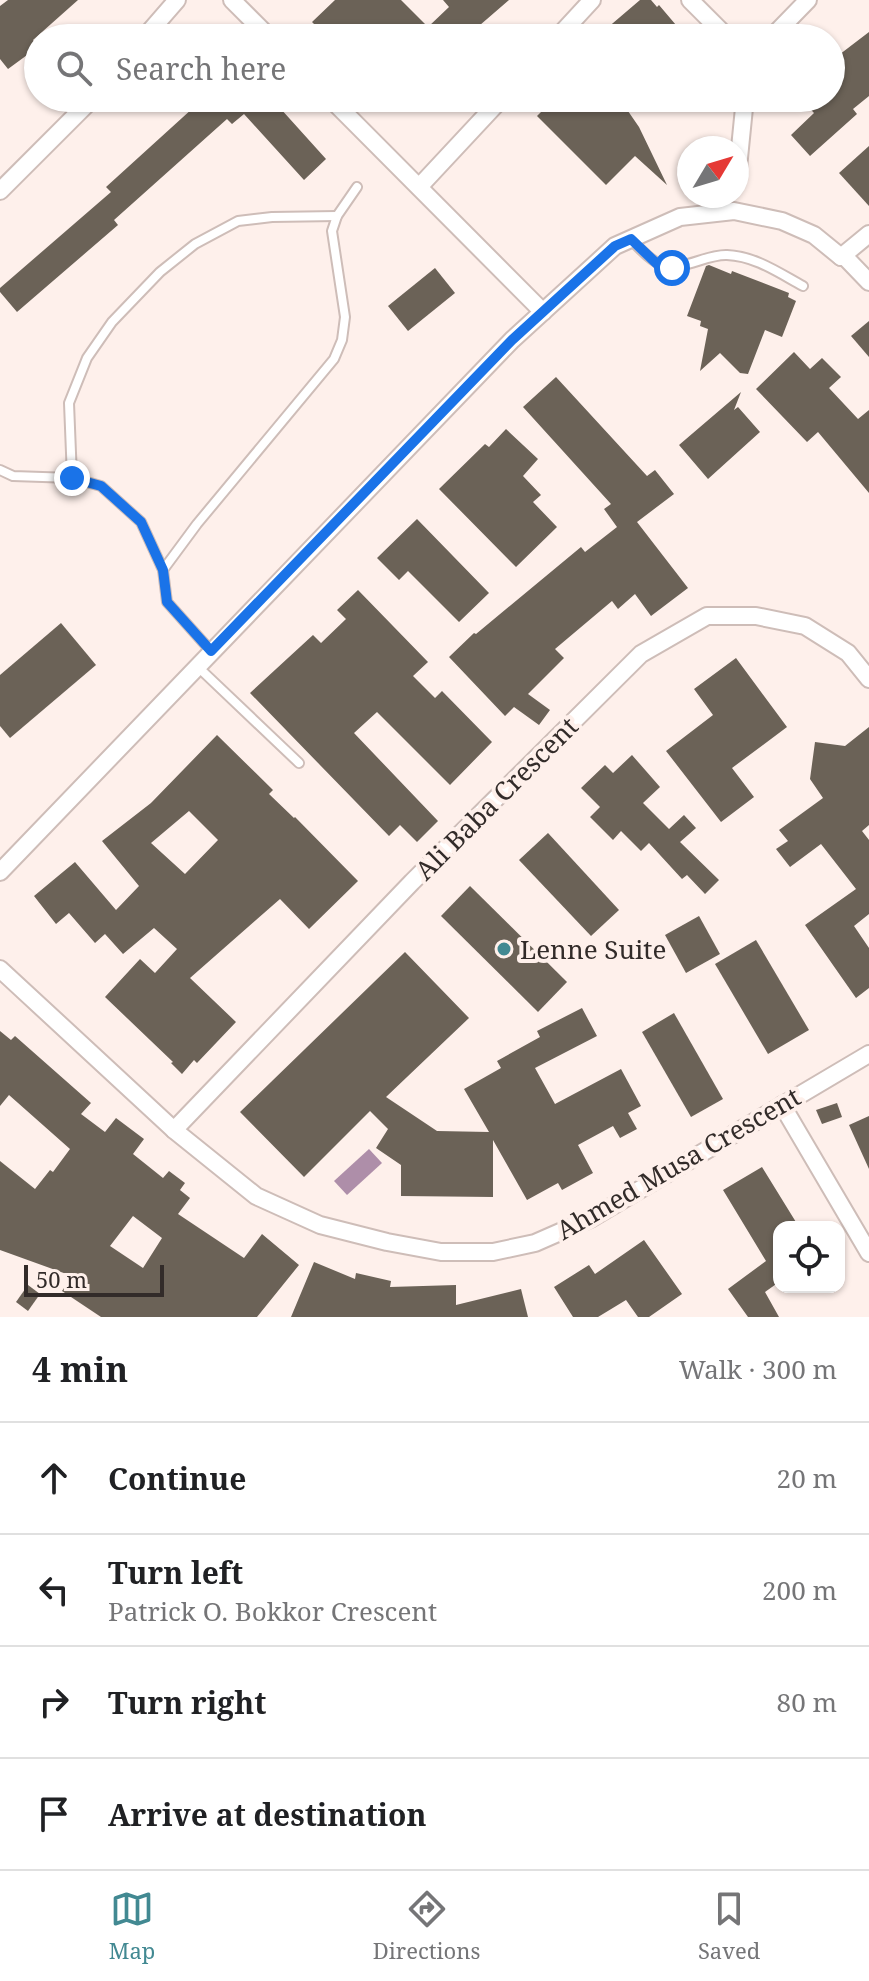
<!DOCTYPE html>
<meta charset="utf-8">
<style>
:root{--surface:#fff;--page:#f2f2f2;--text:#202124;--muted:#757577;--line:#e0e0e0;--accent:#428992}
body{margin:0;font-family:"Noto Serif",serif;background:var(--page);color:var(--text)}
.controls{position:absolute;right:24px;bottom:24px;display:grid;overflow:hidden;border-radius:16px;box-shadow:0 2px 6px #0004}
.controls button{width:72px;height:72px;display:grid;place-items:center;padding:0;border:0;border-bottom:2px solid var(--line);background:var(--surface);color:var(--text);font:40px sans-serif}
.compass{position:absolute;left:677px;top:136px;width:72px;height:72px;border-radius:50%;background:var(--surface);box-shadow:0 2px 6px #0004;rotate:52deg}
.scale{position:absolute;left:24px;bottom:20px;width:140px;box-sizing:border-box;padding-left:8px;border:4px solid #322b29;border-top:0;font-size:22px;line-height:28px;white-space:nowrap;color:#322b29;-webkit-text-stroke:6px #fef0eb;paint-order:stroke}
.stop{position:absolute;width:24px;height:24px;margin:-18px;border:6px solid #1a73e8;border-radius:50%;background:#fff}
.stop.end{background:#1a73e8;border-color:#fff;box-shadow:0 2px 8px #0008}
.list{margin:0;padding:0;list-style:none}
h2{display:flex;justify-content:space-between;align-items:center;height:104px;margin:0;padding:0 32px;font-size:34px}
h2 small{font-size:26px;font-weight:400;color:var(--muted)}
.list li{display:grid;grid-template-columns:52px 1fr auto;gap:24px;align-items:center;box-sizing:border-box;height:112px;padding:0 32px;border-top:2px solid var(--line)}
.list b{display:block;font-size:30px;white-space:nowrap}
.list p{margin:0;font-size:26px;white-space:nowrap;color:var(--muted)}
.list em{font-size:26px;font-style:normal;color:var(--muted)}
.icon{flex:none;width:44px;height:44px;fill:none;stroke:currentColor;stroke-width:2;stroke-linecap:round;stroke-linejoin:round}
.map{position:relative;flex:none;width:869px;height:1317px;overflow:hidden}
.search{position:absolute;background:var(--surface);box-shadow:0 2px 6px #0004;left:24px;right:24px;top:24px;height:88px;display:flex;align-items:center;gap:20px;box-sizing:border-box;padding:0 28px;border-radius:44px;color:var(--muted);font-size:30px}
.sheet{height:552px;background:var(--surface)}
nav{display:flex;justify-content:space-around;align-items:center;box-sizing:border-box;height:112px;border-top:2px solid var(--line);background:var(--surface);font-size:22px;color:var(--muted)}
nav a{display:grid;justify-items:center;gap:4px}
nav .on{color:var(--accent)}
.map>svg:first-child{display:block}
.water{fill:#ae8ea9}
.building{fill:#6b6257;fill-rule:evenodd}
.lines{fill:none;stroke-linecap:round;stroke-linejoin:round}
.service-casing{stroke:#cebdb8;stroke-width:12}
.minor-casing{stroke:#cebdb8;stroke-width:20}
.service{stroke:#fff;stroke-width:8}
.minor{stroke:#fff;stroke-width:16}
.route{stroke:#1a73e8;stroke-width:10}
.poi-dot{fill:#428992;stroke:#fef0eb;stroke-width:3}
.labels{text-anchor:middle;dominant-baseline:central;stroke-width:8;stroke-linejoin:round;paint-order:stroke}
.street-label{font-size:26px;fill:#322b29;stroke:#fef0eb}
.poi-label{font-size:26px;fill:#322b29;stroke:#fef0eb;text-anchor:start}
</style>
<div class="map">
<svg width="869" height="1317" viewBox="0 0 869 1317">
<rect width="100%" height="100%" fill="#fef0eb"/>
<path class="water" d="M 369,1149 L 382,1163 L 347,1195 L 334,1181 Z"/>
<g class="building">
<path d="M 8,0 L 78,0 L 33,40 L 38,47 L 8,69 L 0,59 L 0,6 Z"/>
<path d="M 335,0 L 401,0 L 428,27 L 449,7 L 443,0 L 509,0 L 465,38 L 328,38 L 312,22 Z"/>
<path d="M 640,0 L 651,0 L 657,7 L 659,5 L 687,38 L 614,38 L 606,29 Z"/>
<path d="M 869,32 L 869,96 L 853,109 L 857,114 L 810,156 L 791,135 L 814,113 L 800,98 L 831,98 L 831,61 Z"/>
<path d="M 204,98 L 271,98 L 326,159 L 304,180 L 244,114 L 232,124 L 227,119 L 114,220 L 118,225 L 17,312 L 0,292 L 0,288 L 111,192 L 106,187 Z"/>
<path d="M 555,98 L 619,98 L 639,127 L 667,185 L 635,156 L 606,185 L 537,116 Z"/>
<path d="M 869,146 L 869,206 L 839,173 Z"/>
<path d="M 709,265 L 731,274 L 732,271 L 789,293 L 788,297 L 796,301 L 782,337 L 765,330 L 748,374 L 740,373 L 720,353 L 700,371 L 708,329 L 700,326 L 701,321 L 687,316 L 706,266 Z"/>
<path d="M 435,268 L 455,293 L 408,331 L 388,306 Z"/>
<path d="M 869,321 L 869,357 L 851,336 Z"/>
<path d="M 794,352 L 810,369 L 822,358 L 841,377 L 829,388 L 858,419 L 869,410 L 869,493 L 818,432 L 807,442 L 756,389 Z"/>
<path d="M 556,377 L 647,476 L 655,470 L 674,494 L 637,522 L 688,588 L 651,616 L 635,594 L 618,609 L 612,601 L 555,649 L 564,658 L 528,694 L 550,710 L 539,725 L 514,707 L 505,716 L 449,657 L 474,633 L 476,634 L 581,547 L 585,552 L 617,527 L 604,509 L 611,504 L 523,407 Z"/>
<path d="M 741,392 L 734,410 L 738,407 L 760,432 L 708,479 L 679,445 Z"/>
<path d="M 506,429 L 538,459 L 523,476 L 541,495 L 533,502 L 557,527 L 516,567 L 439,489 L 485,444 L 489,447 Z"/>
<path d="M 417,519 L 489,593 L 459,622 L 408,571 L 399,580 L 377,558 Z"/>
<path d="M 358,590 L 428,662 L 413,676 L 435,698 L 442,691 L 492,742 L 450,785 L 377,712 L 354,733 L 438,821 L 417,842 L 400,825 L 389,836 L 250,693 L 313,635 L 321,643 L 346,619 L 337,610 Z"/>
<path d="M 61,623 L 96,665 L 10,738 L 0,726 L 0,675 Z"/>
<path d="M 736,658 L 787,727 L 732,768 L 754,797 L 721,822 L 666,751 L 713,715 L 694,689 Z"/>
<path d="M 869,727 L 869,825 L 862,831 L 869,840 L 869,914 L 854,926 L 869,948 L 869,988 L 856,998 L 805,925 L 856,889 L 821,844 L 790,867 L 776,849 L 788,841 L 779,830 L 823,798 L 810,779 L 815,742 L 845,746 Z"/>
<path d="M 217,735 L 273,790 L 269,794 L 294,818 L 295,817 L 358,881 L 309,929 L 280,899 L 190,978 L 236,1022 L 197,1063 L 194,1060 L 182,1074 L 171,1063 L 173,1062 L 105,997 L 140,959 L 155,973 L 177,949 L 154,928 L 123,954 L 105,934 L 95,943 L 69,913 L 56,924 L 34,896 L 75,862 L 116,910 L 139,886 L 102,841 L 151,803 ZM 189,811 L 218,840 L 185,874 L 151,843 Z"/>
<path d="M 632,755 L 660,787 L 643,803 L 669,829 L 684,815 L 696,828 L 680,842 L 719,880 L 705,894 L 687,875 L 682,879 L 649,843 L 641,851 L 621,831 L 613,840 L 590,817 L 600,807 L 581,788 L 605,765 L 613,773 Z"/>
<path d="M 548,833 L 619,910 L 591,936 L 519,860 Z"/>
<path d="M 470,886 L 567,982 L 538,1012 L 441,916 Z"/>
<path d="M 699,916 L 720,954 L 686,973 L 665,935 Z"/>
<path d="M 756,940 L 809,1030 L 768,1054 L 715,964 Z"/>
<path d="M 405,952 L 469,1018 L 386,1097 L 437,1131 L 489,1132 L 464,1089 L 501,1068 L 497,1061 L 540,1037 L 537,1031 L 582,1008 L 597,1036 L 535,1068 L 555,1104 L 621,1069 L 641,1106 L 628,1113 L 637,1129 L 620,1138 L 613,1126 L 578,1145 L 593,1173 L 562,1190 L 558,1183 L 527,1200 L 493,1140 L 493,1197 L 401,1196 L 401,1165 L 376,1148 L 388,1129 L 370,1111 L 304,1177 L 240,1112 Z"/>
<path d="M 674,1013 L 723,1099 L 691,1117 L 642,1032 Z"/>
<path d="M 0,1031 L 11,1040 L 15,1036 L 91,1103 L 81,1114 L 105,1132 L 116,1118 L 144,1139 L 133,1154 L 163,1178 L 169,1171 L 185,1183 L 180,1190 L 190,1198 L 178,1214 L 244,1258 L 262,1234 L 299,1265 L 257,1317 L 101,1317 L 62,1291 L 72,1276 L 0,1250 L 0,1161 L 35,1189 L 50,1170 L 53,1172 L 70,1149 L 9,1095 L 0,1106 ZM 133,1216 L 162,1238 L 143,1268 L 110,1246 Z"/>
<path d="M 837,1103 L 842,1117 L 822,1124 L 816,1110 Z"/>
<path d="M 869,1116 L 869,1169 L 849,1125 Z"/>
<path d="M 762,1167 L 799,1227 L 779,1227 L 779,1282 L 765,1292 L 779,1317 L 748,1317 L 728,1289 L 766,1261 L 723,1190 Z"/>
<path d="M 644,1240 L 682,1294 L 649,1317 L 638,1317 L 626,1300 L 598,1317 L 573,1317 L 554,1287 L 589,1265 L 595,1274 Z"/>
<path d="M 314,1262 L 355,1279 L 356,1273 L 391,1281 L 390,1287 L 456,1285 L 456,1305 L 521,1289 L 528,1317 L 291,1317 Z"/>
<path d="M 28,1285 L 40,1294 L 28,1311 L 16,1302 Z"/>
</g>
<g class="lines">
<defs>
<g id="service">
<path d="M 631,240 C 640,248 649,260 660,264 C 681,273 705,254 727,255 C 755,256 779,273 803,286"/>
<path d="M 0,470 L 13,476 L 72,478 L 101,486 L 141,522 L 163,570 L 167,602 L 211,651"/>
<path d="M 72,478 L 69,403 L 87,358 L 112,322 L 160,272 L 195,244 L 238,221 L 272,217 L 337,216"/>
<path d="M 163,570 L 197,524 L 334,359 L 342,340 L 345,317 L 332,231 L 337,216 L 357,187"/>
<path d="M 198,667 L 299,763"/>
</g>
<g id="minor">
<path d="M 232,0 L 270,38"/>
<path d="M 690,0 L 728,38"/>
<path d="M 144,38 L 177,0"/>
<path d="M 557,38 L 592,0"/>
<path d="M 771,38 L 808,0"/>
<path d="M 330,98 L 543,312"/>
<path d="M 737,178 L 745,98"/>
<path d="M 419,187 L 502,98"/>
<path d="M 0,191 L 93,98"/>
<path d="M 841,257 L 869,234"/>
<path d="M 0,872 L 512,340 L 615,246 L 680,217 L 734,211 L 782,221 L 814,235 L 841,257 L 844,256 L 869,282"/>
<path d="M 0,969 L 174,1130 L 256,1196 L 320,1225 L 387,1242 L 441,1252 L 493,1252 L 535,1243 L 592,1218 L 869,1054"/>
<path d="M 782,1105 L 869,1253"/>
<path d="M 174,1130 L 412,882 L 641,654 L 707,616 L 756,616 L 805,626 L 848,653 L 869,679"/>
</g>
</defs>
<use href="#service" class="service-casing"/>
<use href="#minor" class="minor-casing"/>
<use href="#service" class="service"/>
<use href="#minor" class="minor"/>
</g>
<g class="lines">
<path class="route" d="M 72,478 L 101,486 L 141,522 L 163,570 L 167,602 L 211,651 L 512,340 L 615,246 L 631,239 L 657,264 L 672,268"/>
</g>
<circle class="poi-dot" cx="504" cy="949" r="8"/>
<g class="labels">
<g class="street-label">
<text transform="translate(496 798) rotate(-45)">Ali Baba Crescent</text>
<text transform="translate(678 1163) rotate(-30)">Ahmed Musa Crescent</text>
</g>
<g class="poi-label">
<text x="520" y="949">Lenne Suite</text>
</g>
</g>
</svg>
<div class="controls">
<button><svg class="icon" aria-label="locate" viewBox="0 0 24 24"><circle cx="12" cy="12" r="6"/><path d="M12 2v4M12 18v4M2 12h4M18 12h4"/></svg></button>
</div>
<svg class="compass" viewBox="-18 -18 36 36"><path d="M0-13l5 13h-10z" fill="#e53935"/><path d="M0 13l5-13h-10z" fill="#757577"/></svg>
<div class="scale">50 m</div>
<div class="stop" style="left:672px;top:268px"></div>
<div class="stop end" style="left:72px;top:478px"></div>
<div class="search"><svg class="icon" aria-label="search" viewBox="0 0 24 24"><circle cx="10" cy="10" r="6"/><path d="M15 15l6 6"/></svg>Search here</div>
</div>
<section class="sheet">
<h2>4 min<small>Walk · 300 m</small></h2>
<ul class="list">
<li><svg class="icon" aria-label="ahead" viewBox="0 0 24 24"><path d="M12 20V5M6 11l6-6 6 6"/></svg><div><b>Continue</b></div><em>20 m</em></li>
<li><svg class="icon" aria-label="left" viewBox="0 0 24 24"><path d="M17 20v-9H6M10 6l-5 5 5 5"/></svg><div><b>Turn left</b><p>Patrick O. Bokkor Crescent</p></div><em>200 m</em></li>
<li><svg class="icon" aria-label="right" viewBox="0 0 24 24"><path d="M7 20v-9h11M14 6l5 5-5 5"/></svg><div><b>Turn right</b></div><em>80 m</em></li>
<li><svg class="icon" aria-label="arrive" viewBox="0 0 24 24"><path d="M6 21V4h12l-3 4 3 4H6"/></svg><div><b>Arrive at destination</b></div></li>
</ul>
</section>
<nav>
<a class="on"><svg class="icon" aria-label="map" viewBox="0 0 24 24"><path d="M3 6l6-2 6 2 6-2v14l-6 2-6-2-6 2zM9 4v14M15 6v14"/></svg>Map</a>
<a><svg class="icon" aria-label="directions" viewBox="0 0 24 24"><path d="M12 3l9 9-9 9-9-9zM9 14v-3h6M13 9l2 2-2 2"/></svg>Directions</a>
<a><svg class="icon" aria-label="saved" viewBox="0 0 24 24"><path d="M7 4h10v16l-5-4-5 4z"/></svg>Saved</a>
</nav>
